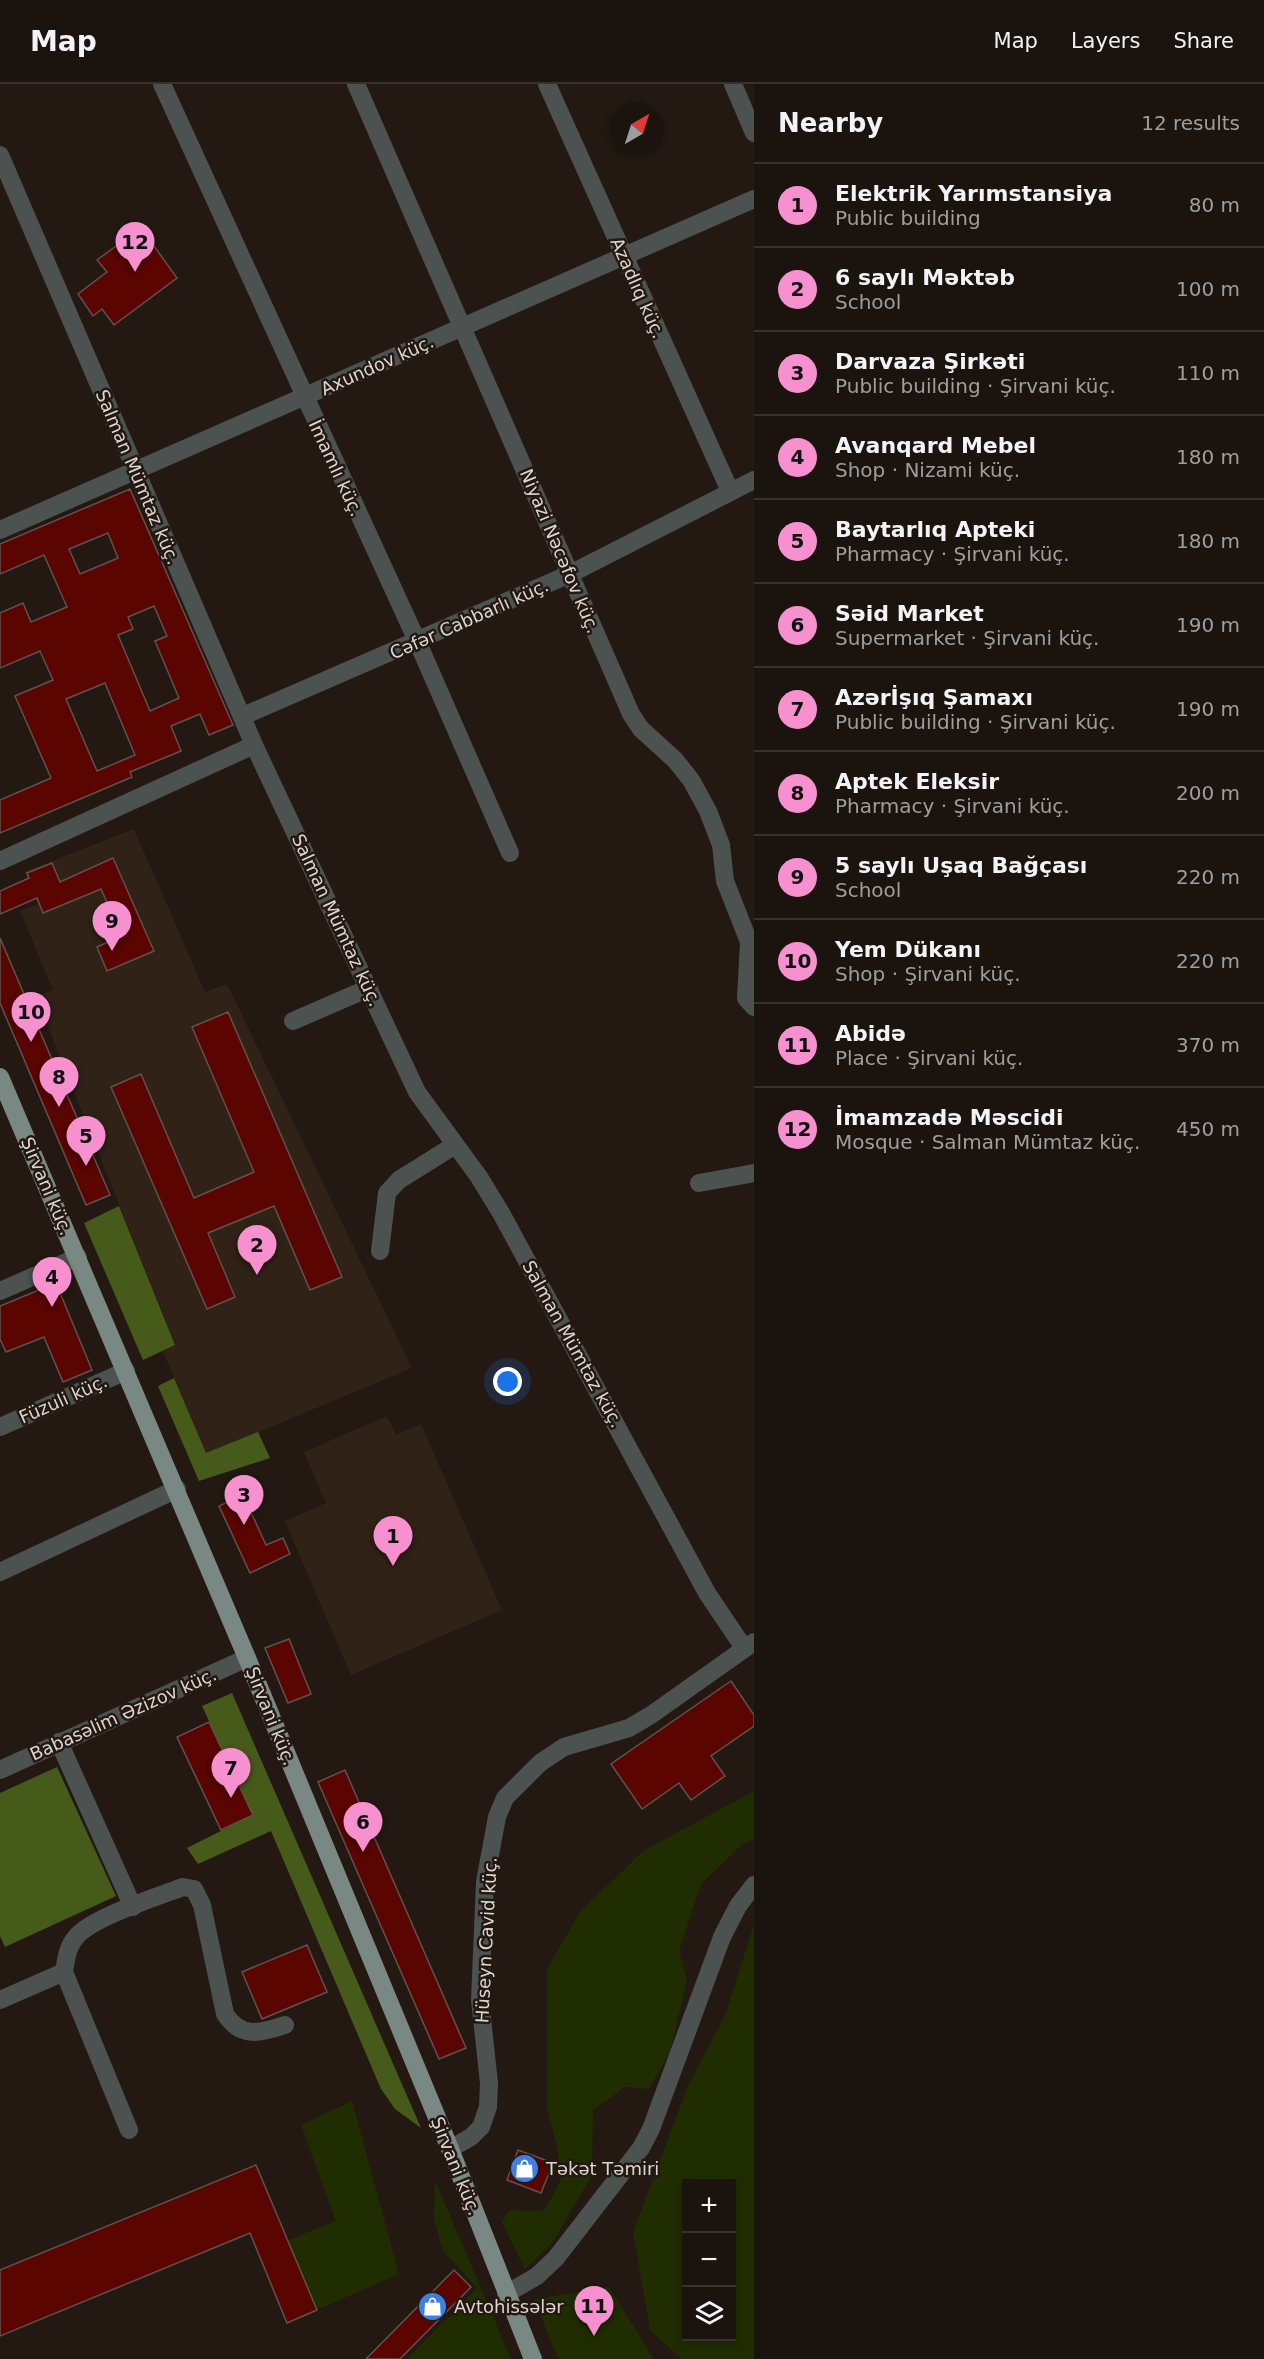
<!DOCTYPE html>
<meta charset="utf-8">
<style>
:root{--surface:#1a130e;--page:#27201c;--text:#f1f3f6;--muted:#9f9e9e;--line:#38322e;--accent:#f790ce}
body{margin:0;font-family:"DejaVu Sans",sans-serif;background:var(--page);color:var(--text)}
.controls{position:absolute;right:18px;bottom:18px;display:grid;overflow:hidden;border-radius:0px;box-shadow:0 3px 9px #0003}
.controls button{width:54px;height:54px;display:grid;place-items:center;padding:0;border:0;border-bottom:2px solid var(--line);background:var(--surface);color:var(--text);font:30px sans-serif}
.compass{position:absolute;left:610px;top:18px;width:54px;height:54px;border-radius:50%;background:var(--surface);box-shadow:0 3px 9px #0003;rotate:39deg}
.you{position:absolute;left:508px;top:1298px;width:21px;height:21px;margin:-15px;border:4px solid #fff;border-radius:50%;background:#1a73e8;box-shadow:0 0 0 9px #1a73e833}
.badge{display:grid;place-items:center;width:39px;height:39px;border-radius:50%;background:var(--accent);color:#111;font-size:20px;font-weight:700}
.pin{position:absolute;translate:-50% -50px;filter:drop-shadow(0 2px 3px #0008)}
.pin::after{content:'';position:absolute;top:32px;width:21px;height:18px;background:inherit;clip-path:polygon(0 0,100% 0,50% 100%)}
.list{margin:0;padding:0;list-style:none}
h2{display:flex;justify-content:space-between;align-items:center;height:78px;margin:0;padding:0 24px;font-size:26px}
h2 small{font-size:20px;font-weight:400;color:var(--muted)}
.list li{display:grid;grid-template-columns:39px 1fr auto;gap:18px;align-items:center;box-sizing:border-box;height:84px;padding:0 24px;border-top:2px solid var(--line)}
.list b{display:block;font-size:22px;white-space:nowrap}
.list p{margin:0;font-size:20px;white-space:nowrap;color:var(--muted)}
.list em{font-size:20px;font-style:normal;color:var(--muted)}
.icon{flex:none;width:33px;height:33px;fill:none;stroke:currentColor;stroke-width:2;stroke-linecap:round;stroke-linejoin:round}
.map{position:relative;flex:none;width:754px;height:2275px;overflow:hidden}
header{display:flex;align-items:center;gap:36px;box-sizing:border-box;height:84px;padding:0 30px;background:var(--surface);border-bottom:2px solid var(--line)}
header strong{font-size:28px}
nav{display:flex;gap:33px;margin-inline-start:auto;font-size:21px}
main{display:flex}
aside{flex:1;background:var(--surface)}
.map>svg:first-child{display:block}
.built{fill:#302216}
.green{fill:#1f2d00;fill-rule:evenodd}
.forest{fill:#465b19}
.building{fill:#5a0500;stroke:#61524f;stroke-width:1.5;fill-rule:evenodd}
.lines{fill:none;stroke-linecap:round;stroke-linejoin:round}
.minor{stroke:#4b5250;stroke-width:18}
.major{stroke:#7a8884;stroke-width:18}
.labels{text-anchor:middle;dominant-baseline:central;stroke-width:5;stroke-linejoin:round;paint-order:stroke}
.street-label{font-size:18px;fill:#ddd6d1;stroke:#231912}
.poi-label{font-size:18px;fill:#ddd6d1;stroke:#231912;text-anchor:start}
</style>
<header>
<strong>Map</strong>
<nav><a>Map</a><a>Layers</a><a>Share</a></nav>
</header>
<main>
<div class="map">
<svg width="754" height="2275" viewBox="0 0 754 2275">
<rect width="100%" height="100%" fill="#231912"/>
<g class="built">
<path d="M 134,745 L 205,908 L 227,900 L 412,1284 L 206,1370 L 163,1267 L 175,1260 L 36,913 L 53,906 L 20,827 L 38,820 L 24,788 Z"/>
<path d="M 387,1332 L 396,1351 L 421,1340 L 502,1526 L 351,1591 L 285,1437 L 326,1419 L 304,1368 Z"/>
</g>
<g class="green">
<path d="M 754,1707 L 754,1756 L 743,1760 L 701,1800 L 679,1867 L 687,1896 L 670,1968 L 649,2005 L 625,2003 L 593,2026 L 592,2091 L 554,2156 L 525,2185 L 502,2138 L 509,2126 L 544,2127 L 561,2096 L 557,2062 L 547,2025 L 547,1885 L 580,1828 L 643,1767 Z"/>
<path d="M 754,1840 L 754,2275 L 682,2275 L 650,2246 L 633,2148 L 687,2004 L 726,1929 ZM 686,2100 L 732,2100 L 732,2252 L 686,2252 Z"/>
<path d="M 352,2017 L 399,2190 L 317,2226 L 288,2156 L 336,2137 L 301,2041 Z"/>
<path d="M 435,2096 L 511,2275 L 407,2275 L 477,2204 L 443,2167 L 434,2136 Z"/>
<path d="M 609,2203 L 654,2275 L 558,2275 L 534,2215 Z"/>
</g>
<g class="forest">
<path d="M 119,1122 L 175,1261 L 143,1276 L 84,1139 Z"/>
<path d="M 174,1294 L 206,1369 L 258,1348 L 270,1374 L 199,1397 L 158,1302 Z"/>
<path d="M 232,1609 L 421,2044 L 395,2025 L 381,2005 L 271,1747 L 198,1780 L 187,1764 L 253,1731 L 202,1622 Z"/>
<path d="M 57,1683 L 116,1812 L 5,1863 L 0,1852 L 0,1709 Z"/>
</g>
<g class="building">
<path d="M 141,144 L 177,194 L 114,241 L 102,225 L 93,232 L 78,210 L 107,188 L 97,176 Z"/>
<path d="M 130,405 L 233,641 L 209,651 L 200,630 L 171,642 L 181,667 L 130,688 L 132,693 L 0,749 L 0,716 L 51,694 L 15,612 L 53,596 L 40,567 L 0,584 L 0,529 L 23,519 L 31,538 L 67,523 L 44,471 L 0,490 L 0,460 ZM 108,449 L 118,474 L 80,490 L 69,465 ZM 154,522 L 167,552 L 155,557 L 179,614 L 150,627 L 118,551 L 133,545 L 128,533 ZM 105,599 L 135,671 L 97,687 L 66,615 Z"/>
<path d="M 113,774 L 154,867 L 107,887 L 97,863 L 122,852 L 101,805 L 43,829 L 37,814 L 0,830 L 0,807 L 29,794 L 27,789 L 52,779 L 60,798 Z"/>
<path d="M 0,854 L 110,1111 L 86,1121 L 0,919 Z"/>
<path d="M 228,928 L 342,1193 L 310,1206 L 274,1122 L 208,1149 L 235,1213 L 207,1225 L 111,1003 L 141,990 L 194,1114 L 254,1088 L 192,943 Z"/>
<path d="M 56,1199 L 92,1286 L 63,1298 L 44,1253 L 6,1268 L 0,1255 L 0,1222 Z"/>
<path d="M 243,1411 L 266,1461 L 283,1454 L 290,1470 L 250,1489 L 219,1422 Z"/>
<path d="M 289,1555 L 311,1610 L 288,1619 L 265,1564 Z"/>
<path d="M 731,1597 L 754,1631 L 754,1642 L 711,1672 L 725,1692 L 691,1716 L 679,1699 L 642,1725 L 611,1680 Z"/>
<path d="M 209,1638 L 253,1731 L 221,1746 L 177,1653 Z"/>
<path d="M 345,1686 L 466,1964 L 439,1975 L 318,1698 Z"/>
<path d="M 307,1861 L 327,1908 L 262,1935 L 242,1888 Z"/>
<path d="M 518,2066 L 553,2079 L 541,2109 L 507,2096 Z"/>
<path d="M 256,2081 L 317,2226 L 287,2239 L 250,2149 L 0,2252 L 0,2186 Z"/>
<path d="M 454,2186 L 471,2203 L 400,2275 L 366,2275 Z"/>
</g>
<g class="lines">
<g class="minor">
<path d="M 162,0 L 418,559 L 510,769"/>
<path d="M 356,0 L 631,630 L 641,645 L 675,676 L 691,696 L 708,727 L 721,761 L 725,797 L 749,858 L 746,914 L 754,923"/>
<path d="M 547,0 L 730,407"/>
<path d="M 733,0 L 754,49"/>
<path d="M 0,71 L 254,661 L 417,1008 L 479,1093 L 501,1129 L 707,1509 L 744,1564"/>
<path d="M 0,446 L 754,115"/>
<path d="M 243,632 L 570,490 L 754,396"/>
<path d="M 0,777 L 254,661"/>
<path d="M 293,937 L 369,904"/>
<path d="M 699,1099 L 754,1089"/>
<path d="M 380,1167 L 387,1109 L 399,1096 L 455,1061"/>
<path d="M 0,1207 L 78,1173"/>
<path d="M 0,1343 L 126,1287"/>
<path d="M 0,1488 L 177,1405"/>
<path d="M 59,1658 L 133,1823"/>
<path d="M 0,1686 L 247,1574"/>
<path d="M 64,1888 L 129,2046"/>
<path d="M 0,1916 L 64,1888 C 66,1876 67,1863 76,1853 C 91,1834 159,1812 183,1803 L 194,1805 L 202,1821 L 225,1930 C 241,1955 261,1949 285,1941"/>
<path d="M 450,2065 L 471,2053 L 481,2043 L 488,2023 L 489,1999 L 480,1916 L 485,1798 L 497,1733 L 505,1714 L 540,1679 L 564,1663 L 629,1644 L 651,1631 L 754,1558"/>
<path d="M 506,2210 L 537,2192 L 556,2174 L 641,2064 L 651,2045 L 722,1853 L 738,1822 L 754,1801"/>
</g>
<path class="major" d="M 0,993 L 247,1574 L 450,2065 L 533,2275"/>
</g>
<defs>
<symbol id="shop-disc" viewBox="-11 -11 22 22"><circle r="9.5" fill="#3f7fe0" stroke="#231912"/><path d="M-5-2.5h2.3a2.7 3.5 0 0 1 5.4 0H5L5.5 6h-11ZM-1.5-2.5h3a1.5 2.3 0 0 0-3 0Z" fill="#fff"/></symbol>
</defs>
<g fill-rule="evenodd">
<use href="#shop-disc" x="508" y="2068" width="33" height="33"/>
<use href="#shop-disc" x="416" y="2206" width="33" height="33"/>
</g>
<g class="labels">
<g class="street-label">
<text transform="translate(638 204) rotate(66)">Azadlıq küç.</text>
<text transform="translate(377 281) rotate(-24)">Axundov küç.</text>
<text transform="translate(336 384) rotate(65)">İmamlı küç.</text>
<text transform="translate(138 393) rotate(67)">Salman Mümtaz küç.</text>
<text transform="translate(560 467) rotate(67)">Niyazi Nəcəfov küç.</text>
<text transform="translate(469 535) rotate(-24)">Cəfər Cabbarlı küç.</text>
<text transform="translate(337 836) rotate(65)">Salman Mümtaz küç.</text>
<text transform="translate(47 1102) rotate(67)">Şirvani küç.</text>
<text transform="translate(573 1260) rotate(61)">Salman Mümtaz küç.</text>
<text transform="translate(63 1315) rotate(-24)">Füzuli küç.</text>
<text transform="translate(123 1630) rotate(-24)">Babasəlim Əzizov küç.</text>
<text transform="translate(271 1632) rotate(68)">Şirvani küç.</text>
<text transform="translate(486 1856) rotate(-87)">Hüseyn Cavid küç.</text>
<text transform="translate(456 2082) rotate(68)">Şirvani küç.</text>
</g>
<g class="poi-label">
<text x="546" y="2084">Təkət Təmiri</text>
<text x="454" y="2222">Avtohissələr</text>
</g>
</g>
</svg>
<div class="controls">
<button>+</button>
<button>−</button>
<button><svg class="icon" aria-label="layers" viewBox="0 0 24 24"><path d="M12 4l9 5-9 5-9-5zM3 14l9 5 9-5"/></svg></button>
</div>
<svg class="compass" viewBox="-18 -18 36 36"><path d="M0-13l5 13h-10z" fill="#e53935"/><path d="M0 13l5-13h-10z" fill="#9f9e9e"/></svg>
<div class="you"></div>
<div class="pin badge" style="left:393px;top:1482px">1</div>
<div class="pin badge" style="left:257px;top:1191px">2</div>
<div class="pin badge" style="left:244px;top:1441px">3</div>
<div class="pin badge" style="left:52px;top:1223px">4</div>
<div class="pin badge" style="left:86px;top:1082px">5</div>
<div class="pin badge" style="left:363px;top:1768px">6</div>
<div class="pin badge" style="left:231px;top:1714px">7</div>
<div class="pin badge" style="left:59px;top:1023px">8</div>
<div class="pin badge" style="left:112px;top:867px">9</div>
<div class="pin badge" style="left:31px;top:958px">10</div>
<div class="pin badge" style="left:594px;top:2252px">11</div>
<div class="pin badge" style="left:135px;top:188px">12</div>
</div>
<aside>
<h2>Nearby<small>12 results</small></h2>
<ul class="list">
<li><span class="badge">1</span><div><b>Elektrik Yarımstansiya</b><p>Public building</p></div><em>80 m</em></li>
<li><span class="badge">2</span><div><b>6 saylı Məktəb</b><p>School</p></div><em>100 m</em></li>
<li><span class="badge">3</span><div><b>Darvaza Şirkəti</b><p>Public building · Şirvani küç.</p></div><em>110 m</em></li>
<li><span class="badge">4</span><div><b>Avanqard Mebel</b><p>Shop · Nizami küç.</p></div><em>180 m</em></li>
<li><span class="badge">5</span><div><b>Baytarlıq Apteki</b><p>Pharmacy · Şirvani küç.</p></div><em>180 m</em></li>
<li><span class="badge">6</span><div><b>Səid Market</b><p>Supermarket · Şirvani küç.</p></div><em>190 m</em></li>
<li><span class="badge">7</span><div><b>Azərİşıq Şamaxı</b><p>Public building · Şirvani küç.</p></div><em>190 m</em></li>
<li><span class="badge">8</span><div><b>Aptek Eleksir</b><p>Pharmacy · Şirvani küç.</p></div><em>200 m</em></li>
<li><span class="badge">9</span><div><b>5 saylı Uşaq Bağçası</b><p>School</p></div><em>220 m</em></li>
<li><span class="badge">10</span><div><b>Yem Dükanı</b><p>Shop · Şirvani küç.</p></div><em>220 m</em></li>
<li><span class="badge">11</span><div><b>Abidə</b><p>Place · Şirvani küç.</p></div><em>370 m</em></li>
<li><span class="badge">12</span><div><b>İmamzadə Məscidi</b><p>Mosque · Salman Mümtaz küç.</p></div><em>450 m</em></li>
</ul>
</aside>
</main>
